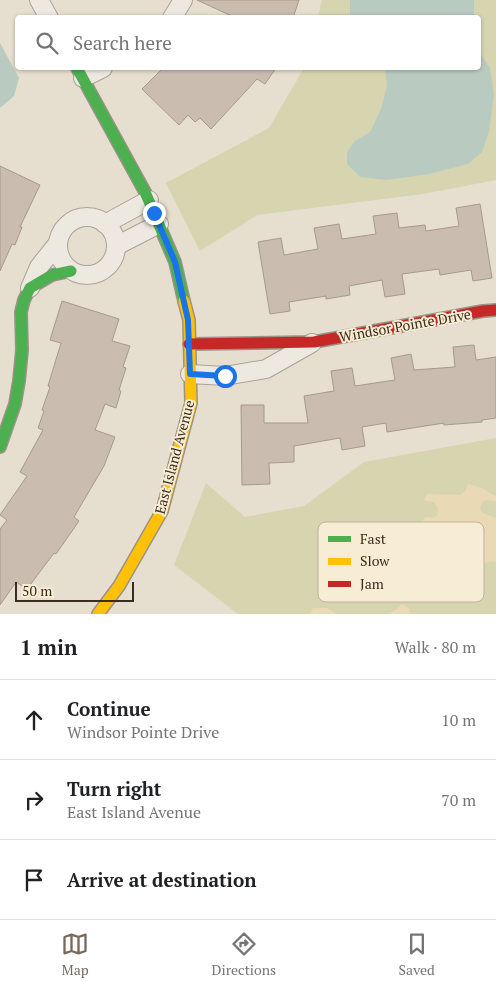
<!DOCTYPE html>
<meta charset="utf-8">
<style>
:root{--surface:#fff;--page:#f6f6f6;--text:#202124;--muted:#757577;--line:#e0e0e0;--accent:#776a5c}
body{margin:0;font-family:"PT Serif",serif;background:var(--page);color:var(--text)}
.scale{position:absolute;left:15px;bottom:12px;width:119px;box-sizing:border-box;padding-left:5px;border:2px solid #3b2c1e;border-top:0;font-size:14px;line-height:18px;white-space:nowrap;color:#3b2c1e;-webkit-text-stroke:4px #f7ecd4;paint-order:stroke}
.stop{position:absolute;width:15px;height:15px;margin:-11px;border:4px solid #1a73e8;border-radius:50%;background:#fff}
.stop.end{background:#1a73e8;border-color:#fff;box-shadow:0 1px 5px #0008}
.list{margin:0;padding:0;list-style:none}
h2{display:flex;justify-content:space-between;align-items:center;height:65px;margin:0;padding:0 20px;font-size:21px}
h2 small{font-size:16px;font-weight:400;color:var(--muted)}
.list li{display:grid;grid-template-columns:32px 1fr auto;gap:15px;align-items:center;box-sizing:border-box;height:80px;padding:0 20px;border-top:1px solid var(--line)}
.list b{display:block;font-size:19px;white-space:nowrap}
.list p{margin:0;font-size:16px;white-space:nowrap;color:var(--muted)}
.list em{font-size:16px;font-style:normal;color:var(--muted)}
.icon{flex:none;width:28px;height:28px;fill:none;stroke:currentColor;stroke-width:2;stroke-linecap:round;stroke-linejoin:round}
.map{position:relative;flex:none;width:496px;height:614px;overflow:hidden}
.search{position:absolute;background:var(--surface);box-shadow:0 1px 4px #0004;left:15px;right:15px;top:15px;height:55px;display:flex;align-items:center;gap:12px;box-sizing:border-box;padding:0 18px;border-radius:5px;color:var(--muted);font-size:19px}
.sheet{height:305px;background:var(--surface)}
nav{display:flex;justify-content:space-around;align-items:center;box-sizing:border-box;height:70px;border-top:1px solid var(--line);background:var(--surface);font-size:14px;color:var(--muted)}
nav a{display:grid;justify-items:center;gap:2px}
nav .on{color:var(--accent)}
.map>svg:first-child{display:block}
.green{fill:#d6d5b0}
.sand{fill:#e9dab5}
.water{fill:#b9cbc0}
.building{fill:#cabcaf;stroke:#a69a8d}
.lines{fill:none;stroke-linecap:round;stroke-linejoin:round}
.street-casing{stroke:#aba397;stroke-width:20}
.fast-casing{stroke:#9b9387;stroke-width:14}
.slow-casing{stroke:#9b9387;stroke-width:14}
.jam-casing{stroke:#9b9387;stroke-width:14}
.street{stroke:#eee9e0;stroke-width:18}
.fast{stroke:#4caf50;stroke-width:11}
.slow{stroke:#ffc107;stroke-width:11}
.jam{stroke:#c62828;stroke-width:11}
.route{stroke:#1a73e8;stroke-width:6}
.labels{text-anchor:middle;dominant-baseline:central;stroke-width:4;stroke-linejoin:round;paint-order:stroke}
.street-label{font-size:14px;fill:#3b2c1e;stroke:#f7ecd4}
.key{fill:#f7ecd4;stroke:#bfb29d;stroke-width:1}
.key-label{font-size:14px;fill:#3b2c1e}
</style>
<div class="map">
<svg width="496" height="614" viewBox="0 0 496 614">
<rect width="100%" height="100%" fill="#e6dece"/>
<g class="green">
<path d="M 322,0 L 496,0 L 496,180 L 423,194 L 257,215 L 200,251 L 166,183 L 269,128 L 304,68 L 478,68 L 478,18 L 318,17 Z"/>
<path d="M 496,438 L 496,614 L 238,614 L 174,565 L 206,483 L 245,517 L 304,506 L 364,462 Z"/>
</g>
<g class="sand">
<path d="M 468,484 L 482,488 L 491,494 L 496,496 L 496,501 L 486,500 L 483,501 L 480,509 L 483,513 L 496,518 L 496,562 C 490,560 486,564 480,564 C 474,564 470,559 465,557 L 454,559 L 446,553 L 430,553 C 427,561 431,570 417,567 C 410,558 422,553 409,542 C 403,541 397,544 393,538 L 395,532 L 401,527 L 417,531 C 422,526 421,521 426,517 L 433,518 L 437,516 L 438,508 L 434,502 L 426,501 L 424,499 L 427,494 L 461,495 L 465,491 Z"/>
<path d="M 402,604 L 409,608 L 410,614 L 389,614 L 397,609 Z"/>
<path d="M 313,608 L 327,608 L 336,614 L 310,614 Z"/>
</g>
<g class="water">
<rect x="350" y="0" width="124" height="17"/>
<path d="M 0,43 L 19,78 L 14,96 L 0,108 Z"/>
<path d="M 479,48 L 480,53 L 490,68 L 494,95 L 489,132 L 482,152 L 468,164 L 429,174 L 387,180 L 360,177 L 347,164 L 347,152 L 355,141 L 370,132 L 381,109 L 387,86 L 385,68 L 478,68 Z"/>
</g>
<g class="building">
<path d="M 197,0 L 299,0 L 293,18 L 236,18 Z"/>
<path d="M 163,68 L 276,68 L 265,84 L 257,79 L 211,129 L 200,118 L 195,122 L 188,115 L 179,125 L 142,89 Z"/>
<path d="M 0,166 L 40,185 L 20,227 L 22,227 L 15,245 L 12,244 L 0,271 Z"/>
<path d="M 480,204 L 492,278 L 473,281 L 471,270 L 440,275 L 439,269 L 402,274 L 405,294 L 385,297 L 382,280 L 349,286 L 350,295 L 326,299 L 326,296 L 289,302 L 290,311 L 270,314 L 258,242 L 281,238 L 284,255 L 318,249 L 314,228 L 339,224 L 342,239 L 376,234 L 373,216 L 397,213 L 399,228 L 425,225 L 426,231 L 459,226 L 456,208 Z"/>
<path d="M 62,301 L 119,319 L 112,341 L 130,346 L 123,367 L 126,368 L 119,390 L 121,391 L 116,408 L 105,404 L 95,430 L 115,437 L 104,466 L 74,517 L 79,521 L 56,554 L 54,553 L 27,589 L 16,582 L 0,605 L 0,529 L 7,520 L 0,515 L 27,476 L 20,472 L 43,430 L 38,428 L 44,411 L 42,410 L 50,387 L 48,386 L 61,343 L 50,340 Z"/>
<path d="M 474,345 L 476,360 L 496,357 L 496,418 L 482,420 L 482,422 L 444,425 L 444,423 L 387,432 L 386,423 L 362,427 L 365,446 L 342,450 L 340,438 L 294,446 L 294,462 L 269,463 L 270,484 L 242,485 L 241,405 L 264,405 L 264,423 L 308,423 L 304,396 L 334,391 L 331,371 L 352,368 L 355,386 L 395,380 L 391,358 L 411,354 L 414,370 L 455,367 L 453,347 Z"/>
</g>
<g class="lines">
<defs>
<g id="street">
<path d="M 39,0 L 49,18"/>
<path d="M 172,18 L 183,0"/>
<path d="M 83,78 L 103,68"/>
<circle cx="87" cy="246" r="29"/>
<path d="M 105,224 L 149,200"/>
<path d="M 116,246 L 159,224"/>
<path d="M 30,288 L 39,267 L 58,243"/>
<path d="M 190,374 L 225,376 L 266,369 L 312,343"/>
</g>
<g id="fast">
<path d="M 77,68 L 145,192 L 175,262 L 184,301"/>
<path d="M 0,447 L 15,404 L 19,381 L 22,350 L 21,312 L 24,300 L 30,288 L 52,275 L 71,271"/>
</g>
<path id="slow" d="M 98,614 L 119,586 L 162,511 L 191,403 L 189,320 L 184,301"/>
<path id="jam" d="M 189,344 L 314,342 L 483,311 L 496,310"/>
</defs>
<use href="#street" class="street-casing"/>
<use href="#fast" class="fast-casing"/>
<use href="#slow" class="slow-casing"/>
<use href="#jam" class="jam-casing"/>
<use href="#street" class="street"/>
<use href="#fast" class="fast"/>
<use href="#slow" class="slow"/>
<use href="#jam" class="jam"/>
</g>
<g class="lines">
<path class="route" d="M 154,213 L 175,262 L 188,320 L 190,374 L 225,376"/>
</g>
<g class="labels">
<g class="street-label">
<text transform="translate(405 325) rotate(-10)">Windsor Pointe Drive</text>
<text transform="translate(174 457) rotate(-75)">East Island Avenue</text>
</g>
</g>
<rect x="318" y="522" width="166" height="80" rx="8" class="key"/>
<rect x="328" y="536" width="23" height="6" fill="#4caf50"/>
<rect x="328" y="558" width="23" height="7" fill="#ffc107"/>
<rect x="328" y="581" width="23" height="6" fill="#c62828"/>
<g class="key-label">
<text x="360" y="544">Fast</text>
<text x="360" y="566">Slow</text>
<text x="360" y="589">Jam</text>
</g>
</svg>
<div class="scale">50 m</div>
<div class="stop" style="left:225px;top:376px"></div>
<div class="stop end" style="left:154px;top:213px"></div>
<div class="search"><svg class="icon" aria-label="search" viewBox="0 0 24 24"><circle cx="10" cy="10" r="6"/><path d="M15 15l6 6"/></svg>Search here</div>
</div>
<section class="sheet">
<h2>1 min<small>Walk · 80 m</small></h2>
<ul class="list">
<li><svg class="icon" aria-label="ahead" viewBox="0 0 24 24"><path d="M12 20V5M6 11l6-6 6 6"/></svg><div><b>Continue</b><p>Windsor Pointe Drive</p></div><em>10 m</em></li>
<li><svg class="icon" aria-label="right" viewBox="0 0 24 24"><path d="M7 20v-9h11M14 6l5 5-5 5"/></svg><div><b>Turn right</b><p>East Island Avenue</p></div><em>70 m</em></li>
<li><svg class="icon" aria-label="arrive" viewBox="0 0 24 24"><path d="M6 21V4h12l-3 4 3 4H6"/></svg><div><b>Arrive at destination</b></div></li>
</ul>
</section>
<nav>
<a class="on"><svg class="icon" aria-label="map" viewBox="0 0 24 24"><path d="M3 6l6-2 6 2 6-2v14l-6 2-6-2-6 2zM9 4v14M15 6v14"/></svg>Map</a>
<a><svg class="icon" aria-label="directions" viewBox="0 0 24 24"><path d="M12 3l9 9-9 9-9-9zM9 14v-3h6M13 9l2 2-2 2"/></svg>Directions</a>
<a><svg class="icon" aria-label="saved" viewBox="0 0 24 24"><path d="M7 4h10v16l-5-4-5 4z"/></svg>Saved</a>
</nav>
